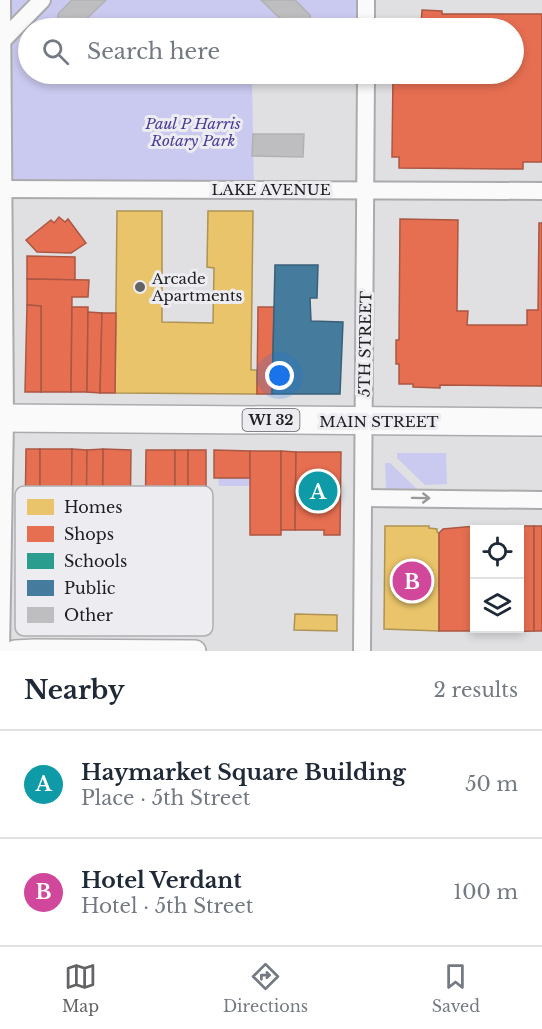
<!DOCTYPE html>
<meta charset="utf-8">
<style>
:root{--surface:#fff;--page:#f6f6f7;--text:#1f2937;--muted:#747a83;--line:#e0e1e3;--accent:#636366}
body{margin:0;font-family:"Libre Baskerville",serif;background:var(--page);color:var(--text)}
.controls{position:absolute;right:18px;bottom:18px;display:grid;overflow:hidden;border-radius:0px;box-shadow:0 3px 9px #0003}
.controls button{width:54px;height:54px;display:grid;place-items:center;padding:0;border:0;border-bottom:2px solid var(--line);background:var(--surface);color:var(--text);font:30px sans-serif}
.you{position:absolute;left:280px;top:376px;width:21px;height:21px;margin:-15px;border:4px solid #fff;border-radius:50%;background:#1a73e8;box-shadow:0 0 0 9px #1a73e833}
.badge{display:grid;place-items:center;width:39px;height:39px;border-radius:50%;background:var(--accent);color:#fff;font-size:20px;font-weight:700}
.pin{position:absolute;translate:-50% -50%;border:3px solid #fff;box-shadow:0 2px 6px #0006}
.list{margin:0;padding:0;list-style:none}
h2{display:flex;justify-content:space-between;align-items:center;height:78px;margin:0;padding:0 24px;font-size:26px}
h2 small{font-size:20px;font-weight:400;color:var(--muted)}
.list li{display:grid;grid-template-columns:39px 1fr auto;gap:18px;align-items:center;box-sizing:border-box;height:108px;padding:0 24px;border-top:2px solid var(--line)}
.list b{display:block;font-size:22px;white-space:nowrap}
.list p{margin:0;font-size:20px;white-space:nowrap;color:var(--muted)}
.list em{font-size:20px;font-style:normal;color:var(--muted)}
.icon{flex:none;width:33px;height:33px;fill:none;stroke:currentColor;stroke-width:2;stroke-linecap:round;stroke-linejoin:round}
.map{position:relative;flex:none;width:542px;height:651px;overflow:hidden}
.search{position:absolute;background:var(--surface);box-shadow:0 3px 9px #0003;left:18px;right:18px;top:18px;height:66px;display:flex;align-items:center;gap:15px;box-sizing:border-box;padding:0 21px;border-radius:33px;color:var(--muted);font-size:22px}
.sheet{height:294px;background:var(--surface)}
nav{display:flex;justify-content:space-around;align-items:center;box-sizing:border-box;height:84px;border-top:2px solid var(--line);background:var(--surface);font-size:16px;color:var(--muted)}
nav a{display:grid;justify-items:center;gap:3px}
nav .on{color:var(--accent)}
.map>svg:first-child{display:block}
.green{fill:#cac9ef}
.homes{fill:#e9c46a;stroke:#ad9354;stroke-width:1.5}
.shops{fill:#e76f51;stroke:#ab5743;stroke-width:1.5}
.public{fill:#457b9d;stroke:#3a6078;stroke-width:1.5}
.building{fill:#bebec0;stroke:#b1b1b3;stroke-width:1.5}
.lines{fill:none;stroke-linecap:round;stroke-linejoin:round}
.minor-casing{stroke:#ababad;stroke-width:20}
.tertiary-casing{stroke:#ababad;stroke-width:24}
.primary-casing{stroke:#ababad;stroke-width:30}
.minor{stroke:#fafafb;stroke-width:16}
.tertiary{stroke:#fafafb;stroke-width:21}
.primary{stroke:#fafafb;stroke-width:27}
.oneway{stroke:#989899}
.poi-dot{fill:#636366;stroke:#ececf1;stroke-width:2}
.labels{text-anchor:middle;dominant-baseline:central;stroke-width:6;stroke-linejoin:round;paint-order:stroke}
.shield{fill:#ececf1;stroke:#5d5d60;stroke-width:1.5}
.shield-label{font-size:14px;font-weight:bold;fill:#202022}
.park-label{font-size:15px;font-style:italic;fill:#4a3c9a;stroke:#ececf1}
.street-label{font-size:15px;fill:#202022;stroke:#ececf1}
.poi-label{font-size:15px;fill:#202022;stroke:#ececf1;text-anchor:start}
.key{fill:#ececf1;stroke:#afafb3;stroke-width:1.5}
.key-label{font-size:16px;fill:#202022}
</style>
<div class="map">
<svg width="542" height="651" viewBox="0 0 542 651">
<rect width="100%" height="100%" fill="#e0e0e3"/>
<g class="green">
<path d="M 3,0 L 366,0 L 366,28 L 28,28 L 28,74 L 366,74 L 366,76 L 252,78 L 254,189 L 3,189 Z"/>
<path d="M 397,453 L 446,453 L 447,484 L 425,485 L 397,458 Z"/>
<path d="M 385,463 L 390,463 L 418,490 L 419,492 L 387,492 L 386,489 Z"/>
<path d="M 218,478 L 250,478 L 250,486 L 219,486 Z"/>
</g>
<g class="homes">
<path d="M 117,211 L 162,211 L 162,322 L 213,323 L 214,268 L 207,267 L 208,211 L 253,211 L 251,370 L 257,370 L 257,394 L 115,393 Z"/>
<path d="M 385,526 L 429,526 L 429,528 L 437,529 L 437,532 L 439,533 L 439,631 L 384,629 Z"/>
<path d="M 295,614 L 337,615 L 337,631 L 294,630 Z"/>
</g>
<g class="shops">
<path d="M 422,10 L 442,11 L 442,14 L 542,14 L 542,162 L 523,162 L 523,169 L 399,168 L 399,157 L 392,157 L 393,74 L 514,74 L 514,28 L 394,28 L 394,25 L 421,25 Z"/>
<path d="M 59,217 L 65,222 L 68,219 L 86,243 L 71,253 L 37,252 L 26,240 L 51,220 L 54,223 Z"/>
<path d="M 400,219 L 458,220 L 457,311 L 468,311 L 467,325 L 527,325 L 527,310 L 538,310 L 539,223 L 542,223 L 542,386 L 440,385 L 440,388 L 413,387 L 413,384 L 399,384 L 399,364 L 396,364 L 396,340 L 399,340 Z"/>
<path d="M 27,256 L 75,257 L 75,280 L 27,279 Z"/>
<path d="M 27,279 L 89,280 L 88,297 L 72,297 L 71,392 L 41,392 L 41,306 L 27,305 Z"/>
<path d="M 27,305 L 41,306 L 41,392 L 25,392 Z"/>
<path d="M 72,307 L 88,307 L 87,392 L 71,392 Z"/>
<path d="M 258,307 L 274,307 L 272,394 L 257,394 Z"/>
<path d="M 88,312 L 102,313 L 100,393 L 87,392 Z"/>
<path d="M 102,313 L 116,313 L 115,393 L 100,393 Z"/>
<path d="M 26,449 L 40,449 L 40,521 L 25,522 Z"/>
<rect x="40" y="449" width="32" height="69"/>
<path d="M 72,449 L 87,450 L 86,534 L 71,534 Z"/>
<path d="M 103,449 L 131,450 L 130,534 L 102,534 Z"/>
<path d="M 103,449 L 102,534 L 86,534 L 87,450 Z"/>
<path d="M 146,450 L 175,450 L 175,534 L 145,534 Z"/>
<rect x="175" y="450" width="13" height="46"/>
<rect x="188" y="450" width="18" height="84"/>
<path d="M 214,450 L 250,451 L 250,478 L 214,478 Z"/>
<rect x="250" y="451" width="31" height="84"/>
<path d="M 281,451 L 296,452 L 295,530 L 281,530 Z"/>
<path d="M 296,452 L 341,452 L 340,535 L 324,535 L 324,530 L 295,530 Z"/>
<path d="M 475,526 L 474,631 L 439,631 L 439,533 L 443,529 Z"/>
<rect x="475" y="526" width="30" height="4"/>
<path d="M 505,526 L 534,526 L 534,631 L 504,632 L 504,628 L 520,628 L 520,530 L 505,530 Z"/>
<rect x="534" y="526" width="8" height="105"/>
<path d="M 474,615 L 474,628 L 504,628 L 504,632 L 474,631 Z"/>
</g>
<path class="public" d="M 275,265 L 318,265 L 317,298 L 310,298 L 311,321 L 343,322 L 340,394 L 272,394 Z"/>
<g class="building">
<path d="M 72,0 L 106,0 L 77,28 L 58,28 L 58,14 Z"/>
<path d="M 261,0 L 295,0 L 310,15 L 310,28 L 290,28 Z"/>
<path d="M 253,134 L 304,134 L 303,157 L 252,156 Z"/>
</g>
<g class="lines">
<defs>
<g id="minor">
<path d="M 366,28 L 366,0"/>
<path d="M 3,40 L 42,0"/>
<path d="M 0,189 L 542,191"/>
<path d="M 363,498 L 542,500"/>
<path d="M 1,651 L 5,418 L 2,0"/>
<path d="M 362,651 L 366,74"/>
</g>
<path id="tertiary" d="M 15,651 L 34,650 L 195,651"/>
<path id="primary" d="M 0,418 L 542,422"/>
</defs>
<use href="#minor" class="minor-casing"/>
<use href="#tertiary" class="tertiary-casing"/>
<use href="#primary" class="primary-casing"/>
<use href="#minor" class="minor"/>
<use href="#tertiary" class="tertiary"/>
<use href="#primary" class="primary"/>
</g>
<defs><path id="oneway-shaft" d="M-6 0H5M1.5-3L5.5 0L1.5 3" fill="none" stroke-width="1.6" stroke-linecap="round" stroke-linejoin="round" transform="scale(1.5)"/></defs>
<use class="oneway" href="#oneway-shaft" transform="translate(421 498) rotate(1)"/>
<circle class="poi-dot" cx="140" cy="287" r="6"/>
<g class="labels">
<rect class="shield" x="242.5" y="409" width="57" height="22" rx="4.5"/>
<g class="shield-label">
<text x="271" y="420">WI 32</text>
</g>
<g class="park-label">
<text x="193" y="123">Paul P Harris<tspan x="193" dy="17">Rotary Park</tspan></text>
</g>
<g class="street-label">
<text x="271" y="189">LAKE AVENUE</text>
<text transform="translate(365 344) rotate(-89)">5TH STREET</text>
<text x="379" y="421">MAIN STREET</text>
</g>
<g class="poi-label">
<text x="152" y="278">Arcade<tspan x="152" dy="17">Apartments</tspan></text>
</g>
</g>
<rect x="15" y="486" width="198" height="150" rx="9" class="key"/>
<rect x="27" y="499" width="27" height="16" fill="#e9c46a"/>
<rect x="27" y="526" width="27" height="16" fill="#e76f51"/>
<rect x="27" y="553" width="27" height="16" fill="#2a9d8f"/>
<rect x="27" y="580" width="27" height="16" fill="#457b9d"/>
<rect x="27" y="607" width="27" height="16" fill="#bebec0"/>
<g class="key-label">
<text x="64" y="513">Homes</text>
<text x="64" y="540">Shops</text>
<text x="64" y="567">Schools</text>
<text x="64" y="594">Public</text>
<text x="64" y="621">Other</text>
</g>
</svg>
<div class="controls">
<button><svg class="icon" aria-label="locate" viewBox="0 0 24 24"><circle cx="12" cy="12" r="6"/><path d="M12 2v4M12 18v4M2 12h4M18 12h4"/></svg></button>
<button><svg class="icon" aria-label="layers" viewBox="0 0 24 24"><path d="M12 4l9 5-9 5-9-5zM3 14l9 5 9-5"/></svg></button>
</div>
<div class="you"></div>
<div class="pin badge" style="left:318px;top:491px;background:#0f9aa8">A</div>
<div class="pin badge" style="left:412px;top:581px;background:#d1479c">B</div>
<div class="search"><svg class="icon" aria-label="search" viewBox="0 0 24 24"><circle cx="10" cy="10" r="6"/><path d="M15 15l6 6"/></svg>Search here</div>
</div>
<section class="sheet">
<h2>Nearby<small>2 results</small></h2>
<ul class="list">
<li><span class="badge" style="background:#0f9aa8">A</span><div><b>Haymarket Square Building</b><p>Place · 5th Street</p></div><em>50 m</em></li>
<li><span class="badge" style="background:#d1479c">B</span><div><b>Hotel Verdant</b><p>Hotel · 5th Street</p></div><em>100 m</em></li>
</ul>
</section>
<nav>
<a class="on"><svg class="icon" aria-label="map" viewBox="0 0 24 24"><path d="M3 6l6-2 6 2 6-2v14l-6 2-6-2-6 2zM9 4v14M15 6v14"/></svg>Map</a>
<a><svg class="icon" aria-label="directions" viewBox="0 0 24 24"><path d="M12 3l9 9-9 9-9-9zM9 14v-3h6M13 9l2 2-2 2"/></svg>Directions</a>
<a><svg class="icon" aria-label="saved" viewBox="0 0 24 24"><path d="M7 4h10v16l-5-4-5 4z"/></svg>Saved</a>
</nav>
